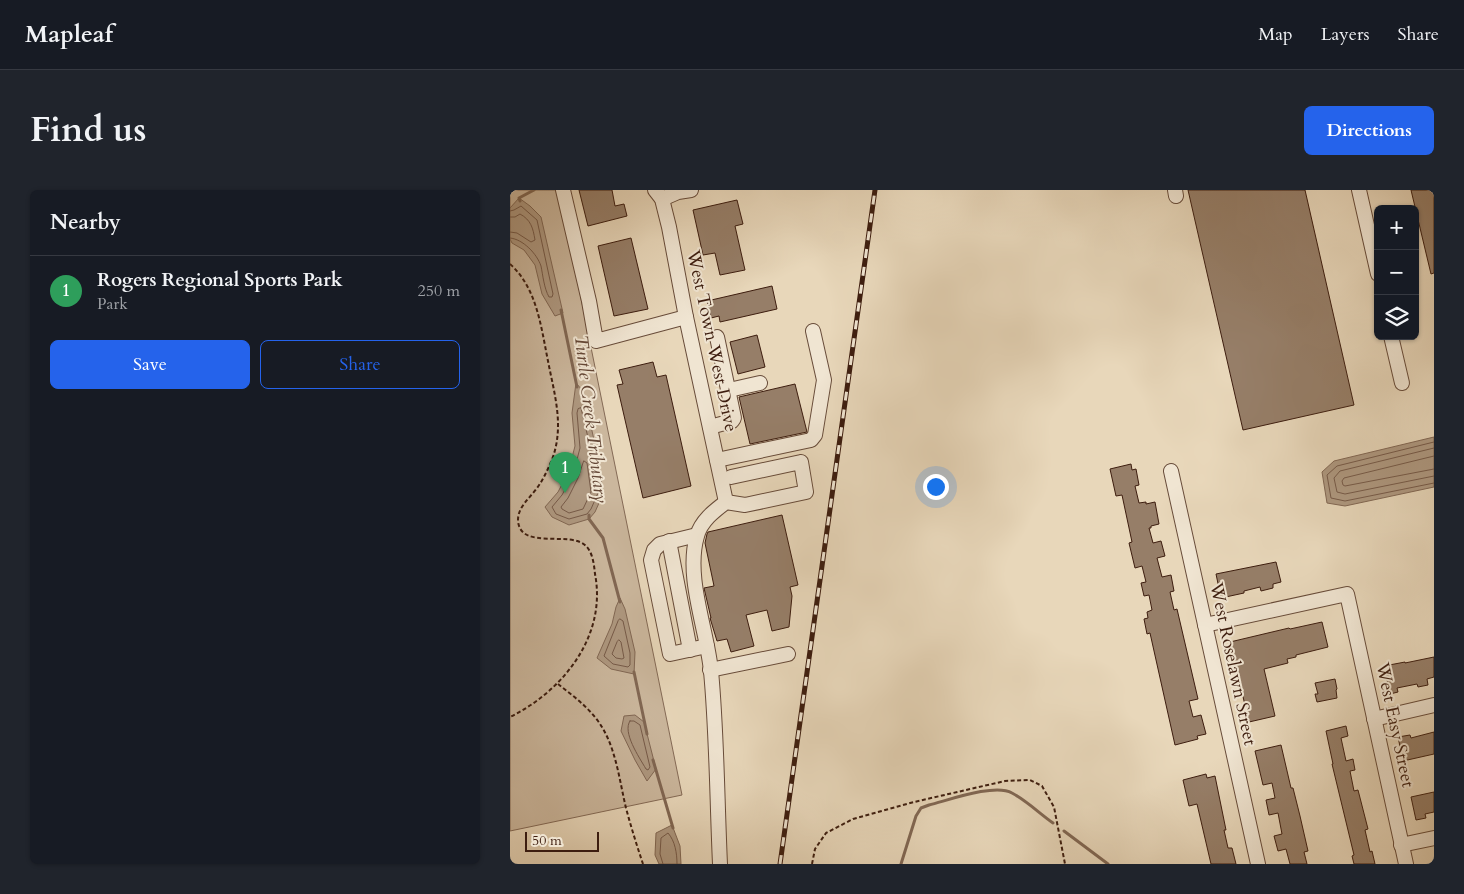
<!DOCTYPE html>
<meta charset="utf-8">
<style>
:root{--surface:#171b24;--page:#20242c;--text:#f1f3f6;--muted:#9ea1a6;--line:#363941;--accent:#2563eb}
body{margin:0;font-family:Cardo,serif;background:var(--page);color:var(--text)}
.controls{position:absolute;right:15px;top:15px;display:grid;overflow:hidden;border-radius:8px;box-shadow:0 1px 4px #0004}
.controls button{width:45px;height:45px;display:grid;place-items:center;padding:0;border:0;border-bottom:1px solid var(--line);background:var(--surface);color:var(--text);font:25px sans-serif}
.scale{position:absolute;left:15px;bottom:12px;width:74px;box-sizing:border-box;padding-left:5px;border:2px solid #3d1d0f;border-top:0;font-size:14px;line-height:18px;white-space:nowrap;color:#3d1d0f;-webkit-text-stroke:4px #f0e5d2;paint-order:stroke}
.you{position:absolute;left:425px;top:296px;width:18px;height:18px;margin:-12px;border:4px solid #fff;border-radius:50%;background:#1a73e8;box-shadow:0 0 0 8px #1a73e833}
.badge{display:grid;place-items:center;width:32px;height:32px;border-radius:50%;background:var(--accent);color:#fff;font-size:16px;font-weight:700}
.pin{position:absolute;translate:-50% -41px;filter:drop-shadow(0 1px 2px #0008)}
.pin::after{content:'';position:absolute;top:26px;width:18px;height:15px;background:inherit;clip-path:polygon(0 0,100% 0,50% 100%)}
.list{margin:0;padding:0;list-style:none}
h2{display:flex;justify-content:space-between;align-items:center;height:65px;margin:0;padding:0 20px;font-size:21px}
h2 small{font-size:16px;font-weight:400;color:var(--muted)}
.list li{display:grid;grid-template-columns:32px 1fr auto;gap:15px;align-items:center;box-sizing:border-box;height:70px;padding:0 20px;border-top:1px solid var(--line)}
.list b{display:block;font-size:19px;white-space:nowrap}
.list p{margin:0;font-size:16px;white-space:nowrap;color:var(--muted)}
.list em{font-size:16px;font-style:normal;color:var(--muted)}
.actions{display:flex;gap:10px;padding:15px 20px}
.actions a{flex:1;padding:11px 0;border:1px solid var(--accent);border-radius:8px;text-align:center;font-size:18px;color:var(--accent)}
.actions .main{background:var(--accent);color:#fff}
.icon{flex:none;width:28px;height:28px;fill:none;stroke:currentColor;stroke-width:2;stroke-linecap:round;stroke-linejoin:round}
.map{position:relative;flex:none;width:924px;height:674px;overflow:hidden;border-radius:8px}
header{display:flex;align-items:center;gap:30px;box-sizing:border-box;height:70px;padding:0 25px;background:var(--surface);border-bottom:1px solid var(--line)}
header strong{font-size:24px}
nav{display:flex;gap:28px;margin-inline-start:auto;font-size:18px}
.intro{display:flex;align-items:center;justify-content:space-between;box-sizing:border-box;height:120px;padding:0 30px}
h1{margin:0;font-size:35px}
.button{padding:12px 22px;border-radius:8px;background:var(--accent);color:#fff;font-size:18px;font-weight:700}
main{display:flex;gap:30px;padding:0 30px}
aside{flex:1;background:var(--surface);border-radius:8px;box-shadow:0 1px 4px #0004}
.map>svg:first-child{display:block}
.green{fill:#cbb79d;stroke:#846a56}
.water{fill:#ae9880;stroke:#816753}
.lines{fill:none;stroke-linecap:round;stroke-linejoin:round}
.shore{stroke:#765a48;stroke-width:1}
.stream{stroke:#816753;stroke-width:3}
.building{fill:#967e68;stroke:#3d1d0f}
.minor-casing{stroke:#684c3a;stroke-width:16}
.path{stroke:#3d1d0f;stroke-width:2;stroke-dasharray:4 2.5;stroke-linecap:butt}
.minor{stroke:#f0e5d2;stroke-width:14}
.rail-casing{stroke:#3d1d0f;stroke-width:5}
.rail{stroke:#f0e5d2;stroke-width:3;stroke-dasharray:9;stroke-linecap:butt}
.labels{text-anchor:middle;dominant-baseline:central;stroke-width:4;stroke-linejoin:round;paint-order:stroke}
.street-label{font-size:18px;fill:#3d1d0f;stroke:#f0e5d2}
.water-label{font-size:19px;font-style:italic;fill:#654837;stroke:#f0e5d2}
</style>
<header>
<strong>Mapleaf</strong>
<nav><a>Map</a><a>Layers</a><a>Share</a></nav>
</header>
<div class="intro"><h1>Find us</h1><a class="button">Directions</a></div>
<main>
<aside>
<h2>Nearby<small></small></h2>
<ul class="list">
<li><span class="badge" style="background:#2e9e5b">1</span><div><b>Rogers Regional Sports Park</b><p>Park</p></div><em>250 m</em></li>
</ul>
<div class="actions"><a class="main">Save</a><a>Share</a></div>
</aside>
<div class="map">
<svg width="924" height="674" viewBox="0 0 924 674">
<rect width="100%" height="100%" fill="#e8d7ba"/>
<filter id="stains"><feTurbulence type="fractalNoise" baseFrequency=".004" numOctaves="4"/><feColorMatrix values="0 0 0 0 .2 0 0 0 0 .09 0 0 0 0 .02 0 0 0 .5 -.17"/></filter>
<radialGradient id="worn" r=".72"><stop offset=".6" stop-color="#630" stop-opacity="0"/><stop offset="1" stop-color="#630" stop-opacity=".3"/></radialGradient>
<path class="green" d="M 0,0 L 49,0 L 172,605 L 0,641 Z"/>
<g class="water">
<path d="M 9,8 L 20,16 L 31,27 L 53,123 L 45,126 L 32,104 L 25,75 L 14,60 L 2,53 L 0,49 L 0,18 Z"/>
<path d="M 66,193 L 73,201 L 89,272 L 93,304 L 85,322 L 79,329 L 59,335 L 42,327 L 35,317 L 48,302 L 58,283 L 65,256 L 62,223 Z"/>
<path d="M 924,247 L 924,297 L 835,316 L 817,313 L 812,282 L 824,271 Z"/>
<path d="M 110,408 L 115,419 L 125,462 L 124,484 L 101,479 L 87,468 L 102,434 L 106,417 Z"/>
<path d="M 125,525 L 134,532 L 146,579 L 137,591 L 125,570 L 111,541 L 114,526 Z"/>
<path d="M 162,635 L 170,656 L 171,674 L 149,674 L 145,665 L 146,643 Z"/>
</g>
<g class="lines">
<g class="shore">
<path d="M 0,21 L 4,20 L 11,16 L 27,30 L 43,104 L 42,107 L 39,107 C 34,98 33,86 31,76 C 27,64 13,49 0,48"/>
<path d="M 0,27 L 5,27 L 10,24 C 21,30 23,38 25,50 L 21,52 L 7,43 L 0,42"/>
<path d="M 71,218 L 84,273 L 88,303 L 81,319 L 77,324 L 59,329 L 46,324 L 42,317 L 52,305 L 63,285 L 70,258 L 67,223 L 68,219 Z"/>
<path d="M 924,252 L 827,276 L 817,285 L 821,308 L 835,311 L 924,293"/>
<path d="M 924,258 L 830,281 L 824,288 L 827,302 L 835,304 L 924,286"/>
<path d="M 924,266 L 834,288 L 832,291 L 833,295 L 835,296 L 924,279"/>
<path d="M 74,271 L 77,273 L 81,302 L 73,319 L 59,323 L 52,319 L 51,317 L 58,308 L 68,288 Z"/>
<path d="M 110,429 L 113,431 L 120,463 L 120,475 L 118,477 L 103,474 L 94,466 L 108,431 Z"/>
<path d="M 109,450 L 111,452 L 114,468 L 112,469 L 106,468 L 102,464 L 107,452 Z"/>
<path d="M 120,531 L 124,531 L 130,535 L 140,577 L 138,580 L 136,579 C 129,567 112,542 120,531 Z"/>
<path d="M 153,674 L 150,664 L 151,648 L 158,643 C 165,651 167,663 167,674"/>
</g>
<g class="stream">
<path d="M 10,11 L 9,8 L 24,0"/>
<path d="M 51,120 L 67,197"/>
<path d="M 79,325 L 79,329 L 93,348 L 110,412"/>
<path d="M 124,482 L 137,544"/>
<path d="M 143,570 L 163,638"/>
<path d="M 554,641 L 598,674"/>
<path d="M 391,674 L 406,626 L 411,618 L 419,615 C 439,610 485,593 502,603 C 517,611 530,624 543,633"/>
</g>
</g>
<g class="building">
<path d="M 69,0 L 102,0 L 105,16 L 114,14 L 117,26 L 78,36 Z"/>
<path d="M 678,0 L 795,0 L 844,215 L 733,240 Z"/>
<path d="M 901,0 L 924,0 L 924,83 L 921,84 Z"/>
<path d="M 227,10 L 233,34 L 225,36 L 235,80 L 210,85 L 205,63 L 193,65 L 183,20 Z"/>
<path d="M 121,48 L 138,119 L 104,126 L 88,56 Z"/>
<path d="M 262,96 L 267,119 L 210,132 L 209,126 L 201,128 L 197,111 Z"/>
<path d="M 247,145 L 255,177 L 228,184 L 220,152 Z"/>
<path d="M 143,172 L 147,187 L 156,185 L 181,296 L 133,308 L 107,195 L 113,194 L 109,180 Z"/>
<path d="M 285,194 L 297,242 L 240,254 L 229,207 Z"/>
<path d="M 621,274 L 622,280 L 626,279 L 629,295 L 625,296 L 629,313 L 636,312 L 636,314 L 645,312 L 649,334 L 641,336 L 641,338 L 639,338 L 643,353 L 651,351 L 655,366 L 647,368 L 652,387 L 661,385 L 664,401 L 660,402 L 664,420 L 667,419 L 688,509 L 679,511 L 683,527 L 691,525 L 696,544 L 687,546 L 688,549 L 665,555 L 640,443 L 637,444 L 634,429 L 638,428 L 637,422 L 642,420 L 639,405 L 634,406 L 631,393 L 636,392 L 632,376 L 625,378 L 619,353 L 622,352 L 612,305 L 606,306 L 600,279 Z"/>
<path d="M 272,325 L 288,395 L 280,397 L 282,406 L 279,437 L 262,441 L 257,420 L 236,425 L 244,456 L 221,462 L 217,449 L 207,451 L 200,428 L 201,428 L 194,398 L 204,396 L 195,353 L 197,344 L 198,342 Z"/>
<path d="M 766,372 L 771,392 L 763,394 L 763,398 L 751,401 L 750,397 L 734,401 L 734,403 L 711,408 L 706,384 Z"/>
<path d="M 812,432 L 818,457 L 786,465 L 786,467 L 777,469 L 778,473 L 754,479 L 765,526 L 739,532 L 720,452 L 779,438 L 780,439 Z"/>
<path d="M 924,467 L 924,487 L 917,489 L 918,495 L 908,497 L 907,494 L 887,498 L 888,502 L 880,504 L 874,476 L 895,472 L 895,473 Z"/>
<path d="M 825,489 L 827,499 L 826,500 L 827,508 L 807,512 L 805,504 L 808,504 L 805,493 Z"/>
<path d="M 836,536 L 838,546 L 831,548 L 836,571 L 843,569 L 845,580 L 840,581 L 844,601 L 848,600 L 858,639 L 855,640 L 860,662 L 862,661 L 865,674 L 844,674 L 842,666 L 844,665 L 822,574 L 823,574 L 816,541 Z"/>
<path d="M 924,542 L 924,564 L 893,571 L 888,547 L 900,545 L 901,548 Z"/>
<path d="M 771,555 L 781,598 L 783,598 L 790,626 L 798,661 L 794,662 L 797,674 L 780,674 L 776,659 L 768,661 L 764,646 L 772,644 L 768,623 L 759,625 L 756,610 L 765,608 L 762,593 L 753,595 L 745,561 Z"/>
<path d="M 696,584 L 697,588 L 705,586 L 716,640 L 714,640 L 718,658 L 722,658 L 726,674 L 701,674 L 687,614 L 679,616 L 673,590 Z"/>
<path d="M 924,602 L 924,622 L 915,624 L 916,628 L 906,630 L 901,607 Z"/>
</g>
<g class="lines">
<defs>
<g id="minor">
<path d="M 53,0 L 79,111 L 86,151 L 176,127"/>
<path d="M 145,0 L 152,9 L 159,37 L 176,127 L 216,312"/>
<path d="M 665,0 L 666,6"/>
<path d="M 849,0 L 868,84"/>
<path d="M 152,9 L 168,2 L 181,0"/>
<path d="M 881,146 L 892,193"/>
<path d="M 219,200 L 250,193"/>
<path d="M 200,237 L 222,231 L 224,228 L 207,147"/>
<path d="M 207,270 L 301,250 L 305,245 L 314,190 L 303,141"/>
<path d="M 661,281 L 748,674"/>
<path d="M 187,345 L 150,354 L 144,360 L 141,370 L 160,464 L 197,456"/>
<path d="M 159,351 L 180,460"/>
<path d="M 695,435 L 837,404 L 896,674"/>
<path d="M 200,480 L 278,464"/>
<path d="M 864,529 L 924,515"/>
<path d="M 891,655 L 924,648"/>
<path d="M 210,674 C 207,610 207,545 201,481 C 197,439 175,387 187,346 C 191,331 204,321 216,312 L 235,315 L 296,302 L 291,272 L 221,287"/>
</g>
</defs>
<use href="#minor" class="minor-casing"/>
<g class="path">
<path d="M 0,74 C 27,98 31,137 38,171 C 42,192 48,214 48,235 C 48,248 46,260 41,272 C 37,281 33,290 27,298 C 19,309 8,317 8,330 C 9,361 61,340 76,356 C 83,363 84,375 85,384 C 97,446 53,501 0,527"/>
<path d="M 48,494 C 62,505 77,516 88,531 C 106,556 109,589 116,618 C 121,637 127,656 133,674"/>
<path d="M 302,674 L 305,659 L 316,643 L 343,629 L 404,612 L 495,591 L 520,590 L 532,596 L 544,617 L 555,674"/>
</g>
<use href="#minor" class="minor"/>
<defs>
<path id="rail" d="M 270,674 L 365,0"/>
</defs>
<use href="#rail" class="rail-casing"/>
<use href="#rail" class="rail"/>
</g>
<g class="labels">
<g class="street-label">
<text transform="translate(202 151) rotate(78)">West Town West Drive</text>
<text transform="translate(723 474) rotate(78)">West Roselawn Street</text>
<text transform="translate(885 535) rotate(78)">West Easy Street</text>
</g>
<g class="water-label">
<text transform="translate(81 229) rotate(83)">Turtle Creek Tributary</text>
</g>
</g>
<rect width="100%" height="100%" filter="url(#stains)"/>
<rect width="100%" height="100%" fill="url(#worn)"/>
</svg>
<div class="controls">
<button>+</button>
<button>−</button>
<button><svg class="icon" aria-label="layers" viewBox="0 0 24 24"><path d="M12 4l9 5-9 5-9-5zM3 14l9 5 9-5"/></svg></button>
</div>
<div class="scale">50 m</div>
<div class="you"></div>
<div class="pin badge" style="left:55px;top:303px;background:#2e9e5b">1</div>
</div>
</main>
